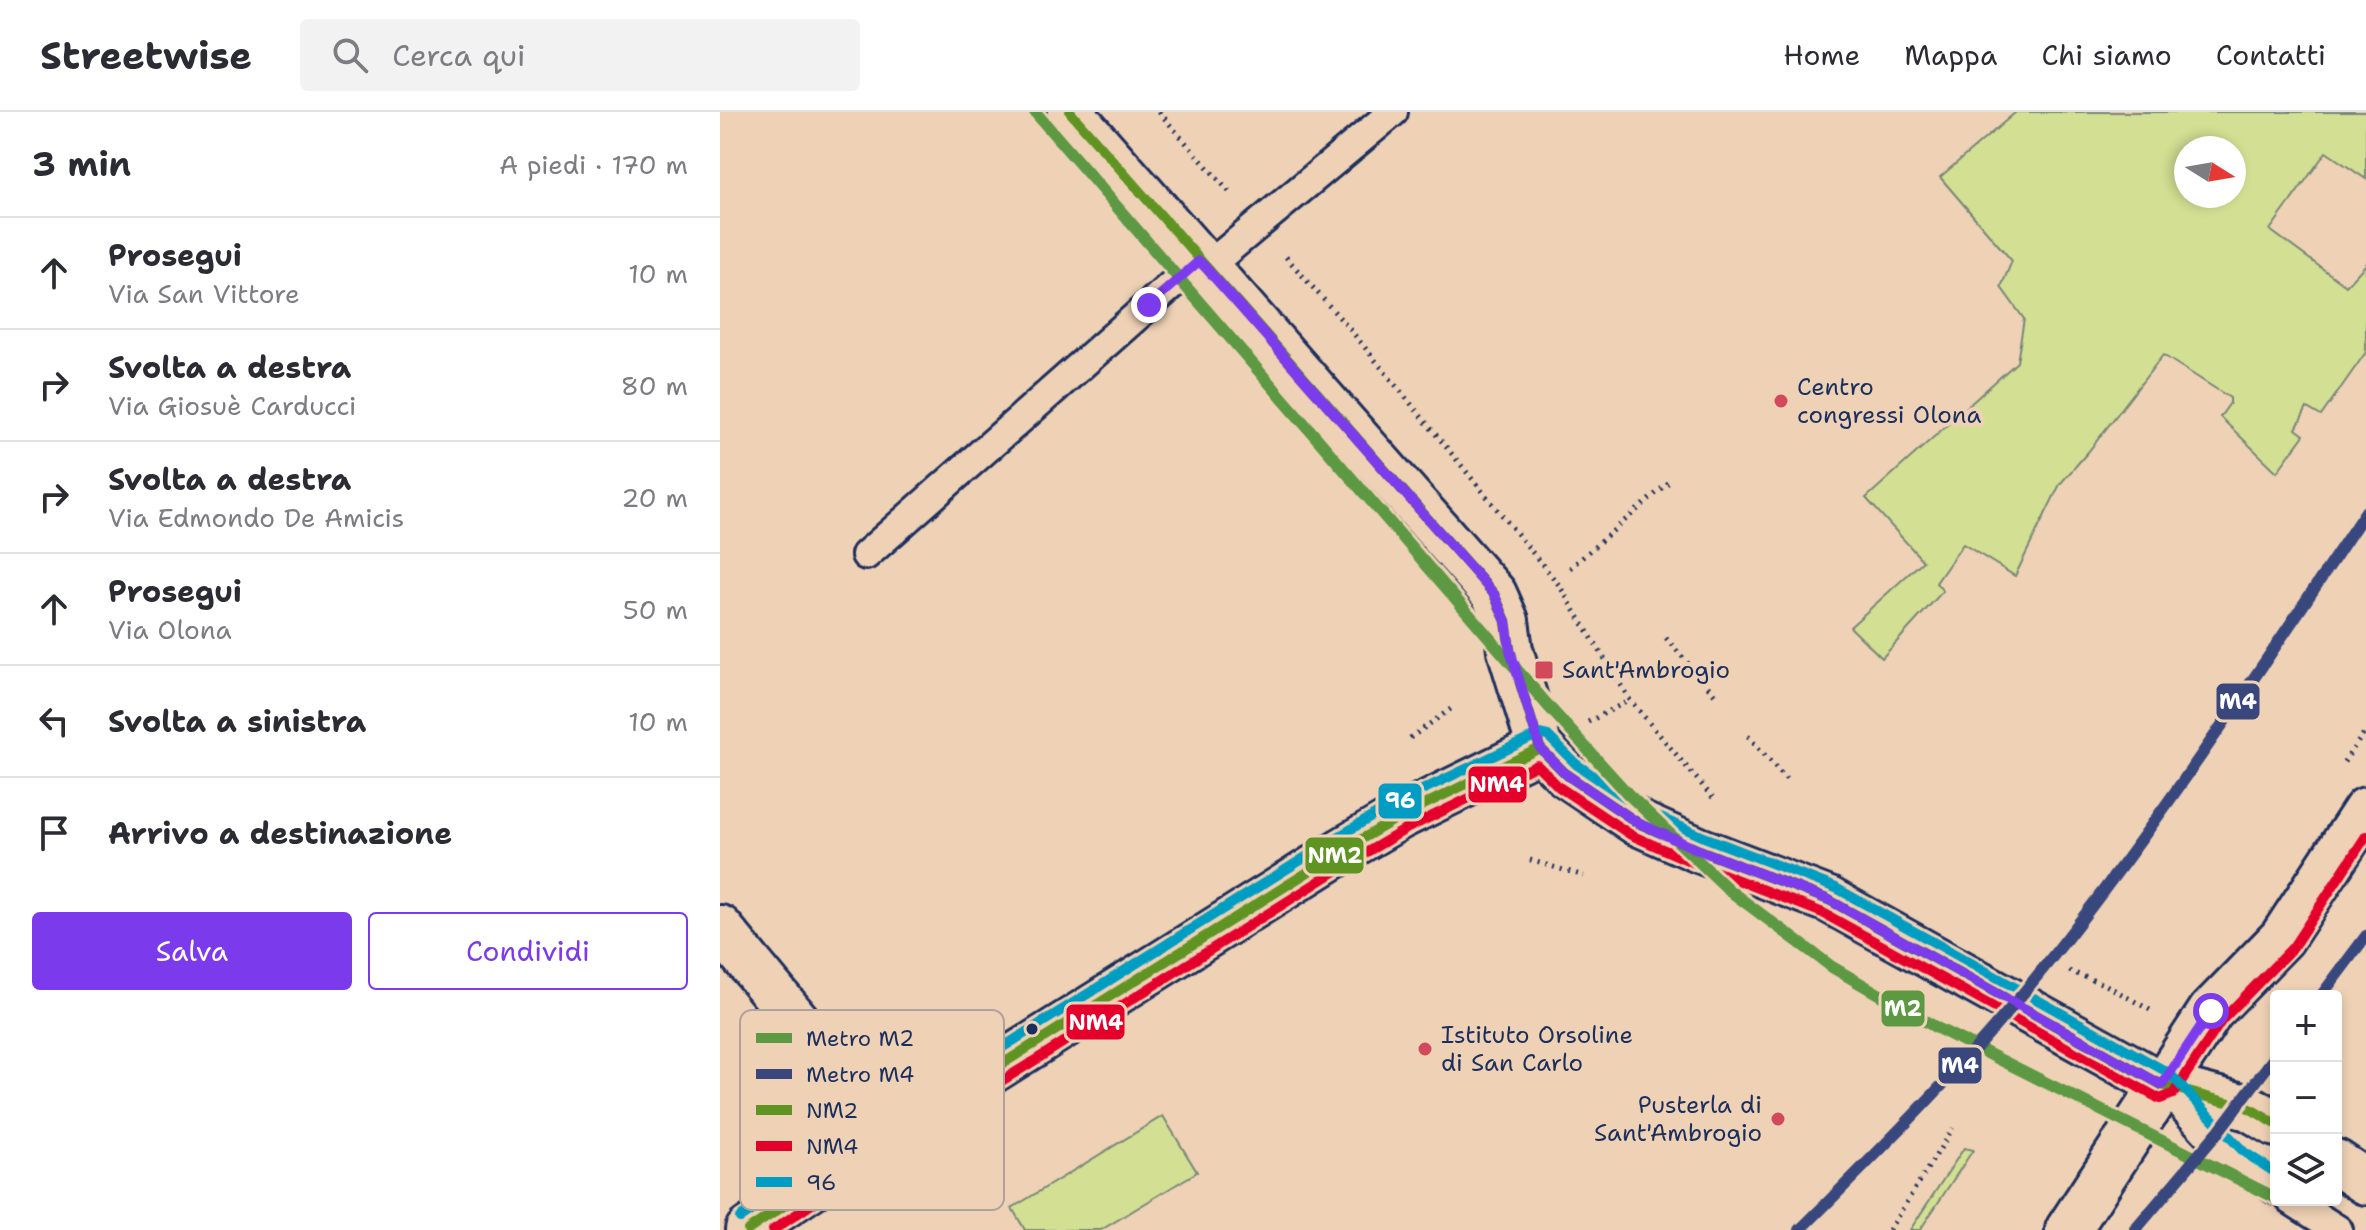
<!DOCTYPE html>
<html lang="it">
<meta charset="utf-8">
<style>
:root{--surface:#fff;--page:#f2f2f3;--text:#2b2b33;--muted:#7c7c81;--line:#e1e1e2;--accent:#7c3aed}
body{margin:0;font-family:"Shantell Sans",sans-serif;background:var(--page);color:var(--text)}
.controls{position:absolute;right:24px;bottom:24px;display:grid;overflow:hidden;border-radius:8px;box-shadow:0 4px 12px #0003}
.controls button{width:72px;height:72px;display:grid;place-items:center;padding:0;border:0;border-bottom:2px solid var(--line);background:var(--surface);color:var(--text);font:40px sans-serif}
.compass{position:absolute;left:1454px;top:24px;width:72px;height:72px;border-radius:50%;background:var(--surface);box-shadow:0 4px 12px #0003;rotate:101deg}
.stop{position:absolute;width:24px;height:24px;margin:-18px;border:6px solid #7c3aed;border-radius:50%;background:#fff}
.stop.end{background:#7c3aed;border-color:#fff;box-shadow:0 2px 8px #0008}
.list{margin:0;padding:0;list-style:none}
h2{display:flex;justify-content:space-between;align-items:center;height:104px;margin:0;padding:0 32px;font-size:34px}
h2 small{font-size:26px;font-weight:400;color:var(--muted)}
.list li{display:grid;grid-template-columns:52px 1fr auto;gap:24px;align-items:center;box-sizing:border-box;height:112px;padding:0 32px;border-top:2px solid var(--line)}
.list b{display:block;font-size:30px;white-space:nowrap}
.list p{margin:0;font-size:26px;white-space:nowrap;color:var(--muted)}
.list em{font-size:26px;font-style:normal;color:var(--muted)}
.actions{display:flex;gap:16px;padding:24px 32px}
.actions a{flex:1;padding:18px 0;border:2px solid var(--accent);border-radius:8px;text-align:center;font-size:28px;color:var(--accent)}
.actions .main{background:var(--accent);color:#fff}
.icon{flex:none;width:44px;height:44px;fill:none;stroke:currentColor;stroke-width:2;stroke-linecap:round;stroke-linejoin:round}
.map{position:relative;flex:none;width:1646px;height:1118px;overflow:hidden}
header{display:flex;align-items:center;gap:48px;box-sizing:border-box;height:112px;padding:0 40px;background:var(--surface);border-bottom:2px solid var(--line)}
header strong{font-size:38px}
nav{display:flex;gap:44px;margin-inline-start:auto;font-size:28px}
.search{width:560px;height:72px;background:var(--page);display:flex;align-items:center;gap:20px;box-sizing:border-box;padding:0 28px;border-radius:8px;color:var(--muted);font-size:30px}
main{display:flex}
aside{flex:1;background:var(--surface)}
.map>svg:first-child{display:block}
.green{fill:#d3df93;stroke:#778778;stroke-width:2;fill-rule:evenodd}
.lines{fill:none;stroke-linecap:round;stroke-linejoin:round}
.lane-casing{stroke:#1b2f5e;stroke-width:34}
.street-casing{stroke:#1b2f5e;stroke-width:50}
.secondary-casing{stroke:#1b2f5e;stroke-width:50}
.path{stroke:#1b2f5e;stroke-width:5;stroke-dasharray:2 6;stroke-linecap:butt}
.lane{stroke:#efd2b6;stroke-width:28}
.street{stroke:#efd2b6;stroke-width:44}
.secondary{stroke:#efd2b6;stroke-width:44}
.bus-1-casing{stroke:#efd2b6;stroke-width:16}
.bus-2-casing{stroke:#efd2b6;stroke-width:16}
.bus-3-casing{stroke:#efd2b6;stroke-width:16}
.bus-1{stroke:#5f9322;stroke-width:10}
.bus-2{stroke:#e4002b;stroke-width:10}
.bus-3{stroke:#039dc3;stroke-width:10}
.metro-1-casing{stroke:#efd2b6;stroke-width:18}
.metro-2-casing{stroke:#efd2b6;stroke-width:18}
.metro-1{stroke:#5d9842;stroke-width:12}
.metro-2{stroke:#39477d;stroke-width:12}
.route{stroke:#7c3aed;stroke-width:10}
.poi-dot{fill:#d1495b;stroke:#efd2b6;stroke-width:3}
.bus-dot{fill:#1b2f5e;stroke:#efd2b6;stroke-width:3}
.labels{text-anchor:middle;dominant-baseline:central;stroke-width:8;stroke-linejoin:round;paint-order:stroke}
.poi-label{font-size:24px;fill:#1b2f5e;stroke:#efd2b6;text-anchor:start}
.key{fill:#efd2b6;stroke:#afa19c;stroke-width:2}
.key-label{font-size:22px;fill:#1b2f5e}
.line-badge{stroke:#efd2b6;stroke-width:3}
.badge-label{font-size:22px;text-anchor:middle;font-weight:bold;fill:#fff}
</style>
<header>
<strong>Streetwise</strong>
<div class="search"><svg class="icon" aria-label="search" viewBox="0 0 24 24"><circle cx="10" cy="10" r="6"/><path d="M15 15l6 6"/></svg>Cerca qui</div>
<nav><a>Home</a><a>Mappa</a><a>Chi siamo</a><a>Contatti</a></nav>
</header>
<main>
<aside>
<h2>3 min<small>A piedi · 170 m</small></h2>
<ul class="list">
<li><svg class="icon" aria-label="ahead" viewBox="0 0 24 24"><path d="M12 20V5M6 11l6-6 6 6"/></svg><div><b>Prosegui</b><p>Via San Vittore</p></div><em>10 m</em></li>
<li><svg class="icon" aria-label="right" viewBox="0 0 24 24"><path d="M7 20v-9h11M14 6l5 5-5 5"/></svg><div><b>Svolta a destra</b><p>Via Giosuè Carducci</p></div><em>80 m</em></li>
<li><svg class="icon" aria-label="right" viewBox="0 0 24 24"><path d="M7 20v-9h11M14 6l5 5-5 5"/></svg><div><b>Svolta a destra</b><p>Via Edmondo De Amicis</p></div><em>20 m</em></li>
<li><svg class="icon" aria-label="ahead" viewBox="0 0 24 24"><path d="M12 20V5M6 11l6-6 6 6"/></svg><div><b>Prosegui</b><p>Via Olona</p></div><em>50 m</em></li>
<li><svg class="icon" aria-label="left" viewBox="0 0 24 24"><path d="M17 20v-9H6M10 6l-5 5 5 5"/></svg><div><b>Svolta a sinistra</b></div><em>10 m</em></li>
<li><svg class="icon" aria-label="arrive" viewBox="0 0 24 24"><path d="M6 21V4h12l-3 4 3 4H6"/></svg><div><b>Arrivo a destinazione</b></div></li>
</ul>
<div class="actions"><a class="main">Salva</a><a>Condividi</a></div>
</aside>
<div class="map">
<svg width="1646" height="1118" viewBox="0 0 1646 1118">
<rect width="100%" height="100%" fill="#efd2b6"/>
<filter id="ink" filterUnits="userSpaceOnUse"><feTurbulence type="fractalNoise" baseFrequency=".0125" numOctaves="2"/><feDisplacementMap in="SourceGraphic" scale="16" xChannelSelector="R" yChannelSelector="G"/><feConvolveMatrix kernelMatrix="1 2 1 2 8 2 1 2 1" color-interpolation-filters="sRGB"/></filter>
<g filter="url(#ink)">
<g class="green">
<path d="M 1296,0 L 1646,0 L 1646,67 L 1606,40 L 1550,118 L 1626,174 L 1646,152 L 1646,240 L 1601,304 L 1587,296 L 1576,317 L 1584,323 L 1557,360 L 1500,305 L 1510,291 L 1510,286 L 1443,243 L 1368,340 L 1340,372 L 1295,464 L 1243,432 L 1216,471 L 1223,479 L 1162,546 L 1130,515 L 1203,449 L 1146,386 L 1297,250 L 1304,207 L 1281,175 L 1292,149 L 1220,65 ZM 1466,36 L 1514,36 L 1514,84 L 1466,84 Z"/>
<path d="M 443,1004 L 477,1060 L 381,1118 L 305,1118 L 292,1096 Z"/>
<path d="M 1244,1036 L 1253,1038 L 1200,1118 L 1190,1118 Z"/>
</g>
<g class="lines">
<defs>
<g id="lane">
<path d="M 486,156 L 673,0"/>
<path d="M 146,443 L 479,149"/>
<path d="M 1446,977 L 1515,1051 L 1556,1078"/>
<path d="M 1571,1088 L 1618,1118"/>
</g>
<g id="street">
<path d="M 350,0 L 774,482 L 786,509 L 790,538 L 820,636"/>
<path d="M 0,816 L 136,980 L 169,1023"/>
<path d="M 1348,1118 L 1491,899 L 1562,826 L 1646,698"/>
</g>
<g id="secondary">
<path d="M 1616,1050 L 1646,1070"/>
<path d="M 28,1118 L 169,1023 L 623,738 L 681,704 L 820,636 L 847,663 L 918,711 L 979,738 L 1109,788 L 1442,973 L 1529,996 L 1556,1012"/>
</g>
</defs>
<use href="#lane" class="lane-casing"/>
<use href="#street" class="street-casing"/>
<use href="#secondary" class="secondary-casing"/>
<g class="path">
<path d="M 439,0 L 510,81"/>
<path d="M 566,145 L 633,221 L 839,473 L 910,588 L 993,686"/>
<path d="M 850,456 L 948,371"/>
<path d="M 946,526 L 997,585"/>
<path d="M 868,610 L 910,588"/>
<path d="M 1028,624 L 1066,667"/>
<path d="M 690,626 L 732,596"/>
<path d="M 1624,650 L 1646,618"/>
<path d="M 810,748 L 864,764"/>
<path d="M 1349,859 L 1386,873 L 1430,898"/>
<path d="M 1169,1118 L 1233,1016"/>
</g>
<use href="#lane" class="lane"/>
<use href="#street" class="street"/>
<use href="#secondary" class="secondary"/>
<defs>
<g id="bus-1">
<path d="M 350,0 L 774,482 L 786,509 L 790,538 L 820,636 L 847,663 L 918,711 L 979,738 L 1109,788 L 1442,973 L 1529,996 L 1556,1012"/>
<path d="M 28,1118 L 169,1023 L 623,738 L 681,704 L 820,636"/>
</g>
<path id="bus-2" d="M 53,1118 L 177,1035 L 630,750 L 688,716 L 817,653 L 839,675 L 911,723 L 974,751 L 1103,801 L 1440,987 L 1453,982 L 1502,908 L 1573,835 L 1646,724"/>
<path id="bus-3" d="M 20,1106 L 162,1011 L 616,726 L 675,691 L 819,622 L 828,624 L 856,652 L 925,699 L 984,725 L 1116,776 L 1449,961 L 1524,1040 L 1556,1061"/>
</defs>
<use href="#bus-1" class="bus-1-casing"/>
<use href="#bus-2" class="bus-2-casing"/>
<use href="#bus-3" class="bus-3-casing"/>
<use href="#bus-1" class="bus-1"/>
<use href="#bus-2" class="bus-2"/>
<use href="#bus-3" class="bus-3"/>
<defs>
<path id="metro-1" d="M 315,0 L 830,596 L 908,682 L 1010,779 L 1112,855 L 1217,916 L 1556,1086"/>
<g id="metro-2">
<path d="M 1601,884 L 1646,824"/>
<path d="M 1080,1118 C 1157,1041 1235,964 1305,879 C 1429,727 1537,562 1646,399"/>
<path d="M 1415,1118 L 1498,1020 L 1556,943"/>
</g>
</defs>
<use href="#metro-1" class="metro-1-casing"/>
<use href="#metro-2" class="metro-2-casing"/>
<use href="#metro-1" class="metro-1"/>
<use href="#metro-2" class="metro-2"/>
</g>
</g>
<g class="lines" filter="url(#ink)">
<path class="route" d="M 429,193 L 479,149 L 486,156 L 774,482 L 786,509 L 790,538 L 820,636 L 847,663 L 918,711 L 979,738 L 1109,788 L 1442,973 L 1491,899"/>
</g>
<g class="poi-dot">
<circle cx="1061" cy="289" r="8"/>
<rect x="814" y="548" width="20" height="20" rx="4"/>
<circle cx="705" cy="937" r="8"/>
<circle cx="1058" cy="1007" r="8"/>
</g>
<circle class="bus-dot" cx="312" cy="917" r="7"/>
<g class="labels">
<g class="poi-label">
<text x="1077" y="275">Centro<tspan x="1077" dy="28">congressi Olona</tspan></text>
<text x="842" y="558">Sant'Ambrogio</text>
<text x="721" y="923">Istituto Orsoline<tspan x="721" dy="28">di San Carlo</tspan></text>
<text x="1042" y="993" text-anchor="end">Pusterla di<tspan x="1042" dy="28">Sant'Ambrogio</tspan></text>
</g>
</g>
<rect x="20" y="898" width="264" height="200" rx="12" class="key"/>
<rect x="36" y="921" width="36" height="10" fill="#5d9842"/>
<rect x="36" y="957" width="36" height="10" fill="#39477d"/>
<rect x="36" y="993" width="36" height="10" fill="#5f9322"/>
<rect x="36" y="1029" width="36" height="10" fill="#e4002b"/>
<rect x="36" y="1065" width="36" height="10" fill="#039dc3"/>
<g class="key-label">
<text x="86" y="934">Metro M2</text>
<text x="86" y="970">Metro M4</text>
<text x="86" y="1006">NM2</text>
<text x="86" y="1042">NM4</text>
<text x="86" y="1078">96</text>
</g>
<g class="line-badge">
<rect x="1495" y="570" width="46" height="39" rx="8" fill="#39477d"/>
<rect x="747" y="653" width="61" height="39" rx="8" fill="#e4002b"/>
<rect x="657" y="670" width="46" height="38" rx="8" fill="#039dc3"/>
<rect x="584" y="724" width="61" height="39" rx="8" fill="#5f9322"/>
<rect x="1160" y="877" width="46" height="39" rx="8" fill="#5d9842"/>
<rect x="345" y="891" width="61" height="38" rx="8" fill="#e4002b"/>
<rect x="1217" y="934" width="46" height="39" rx="8" fill="#39477d"/>
</g>
<g class="badge-label">
<text x="1518" y="597">M4</text>
<text x="777" y="680">NM4</text>
<text x="680" y="696">96</text>
<text x="615" y="751">NM2</text>
<text x="1183" y="904">M2</text>
<text x="376" y="918">NM4</text>
<text x="1240" y="961">M4</text>
</g>
</svg>
<div class="controls">
<button>+</button>
<button>−</button>
<button><svg class="icon" aria-label="layers" viewBox="0 0 24 24"><path d="M12 4l9 5-9 5-9-5zM3 14l9 5 9-5"/></svg></button>
</div>
<svg class="compass" viewBox="-18 -18 36 36"><path d="M0-13l5 13h-10z" fill="#e53935"/><path d="M0 13l5-13h-10z" fill="#7c7c81"/></svg>
<div class="stop" style="left:1491px;top:899px"></div>
<div class="stop end" style="left:429px;top:193px"></div>
</div>
</main>
